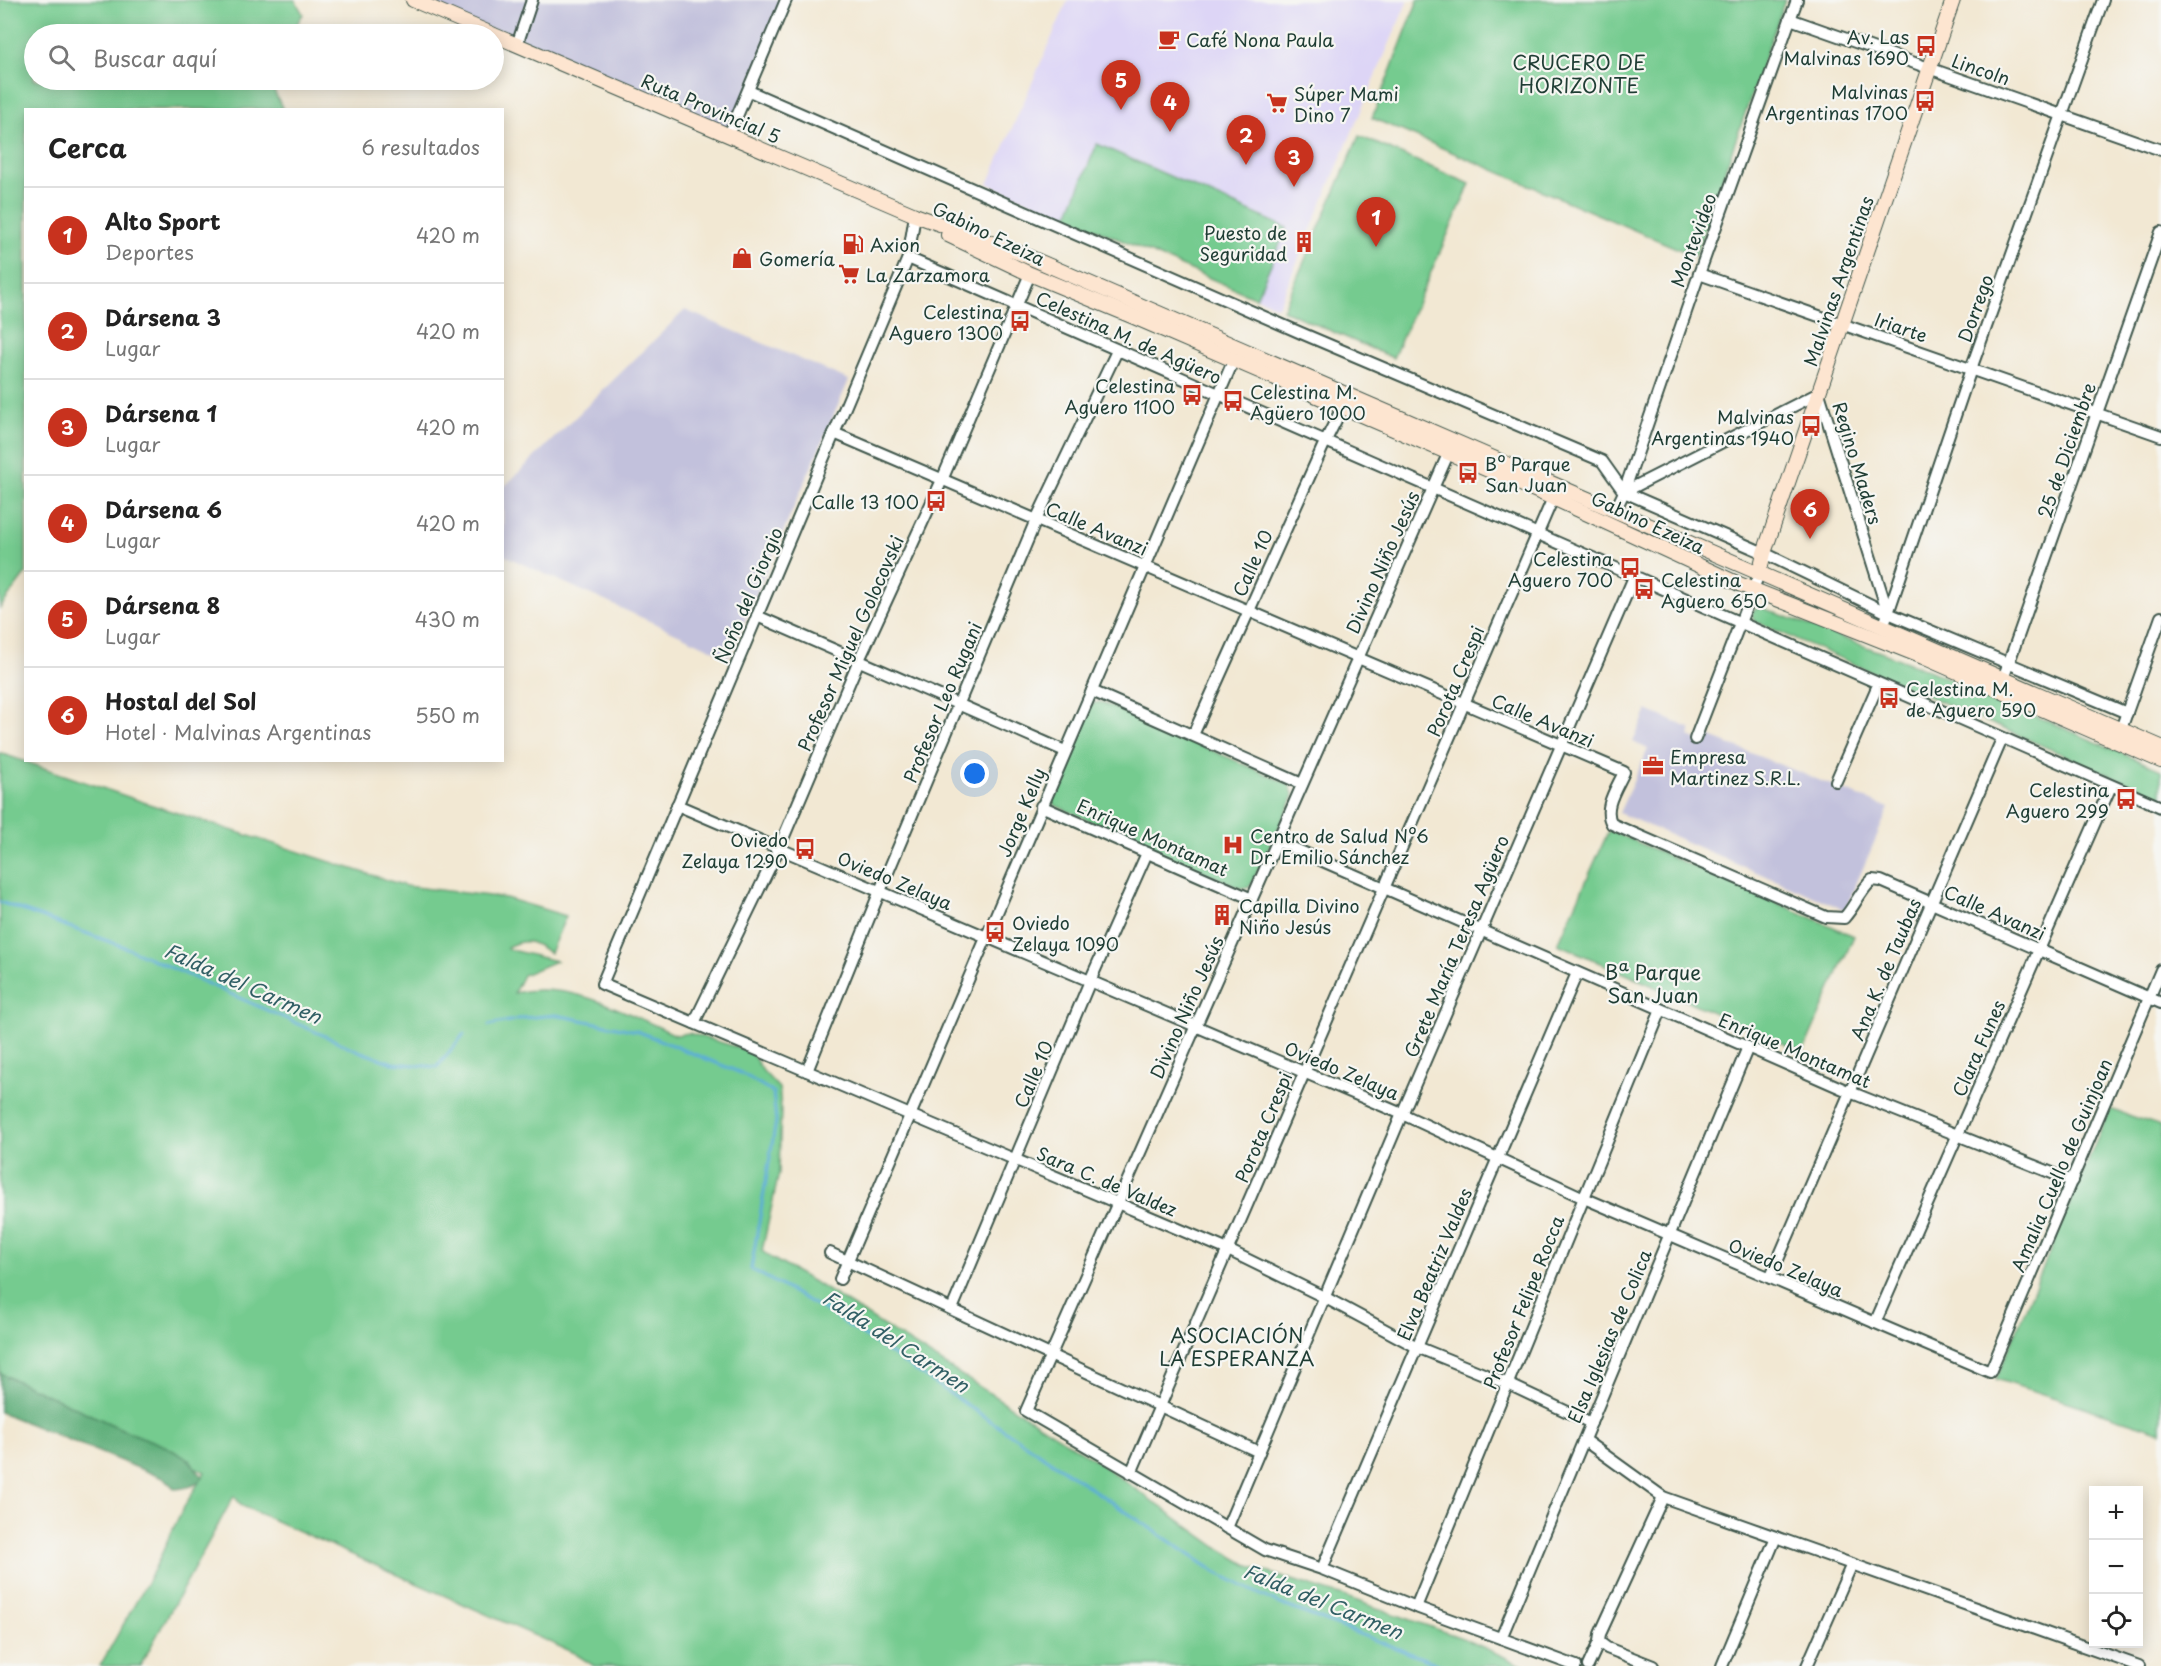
<!DOCTYPE html>
<html lang="es">
<meta charset="utf-8">
<style>
:root{--surface:#fff;--page:#f2f2f2;--text:#222;--muted:#767676;--line:#e0e0e0;--accent:#c8321e}
body{margin:0;font-family:"Playpen Sans",sans-serif;background:var(--page);color:var(--text)}
.controls{position:absolute;right:18px;bottom:18px;display:grid;overflow:hidden;border-radius:0px;box-shadow:0 3px 15px #0003}
.controls button{width:54px;height:54px;display:grid;place-items:center;padding:0;border:0;border-bottom:2px solid var(--line);background:var(--surface);color:var(--text);font:30px sans-serif}
.you{position:absolute;left:975px;top:774px;width:21px;height:21px;margin:-15px;border:4px solid #fff;border-radius:50%;background:#1a73e8;box-shadow:0 0 0 9px #1a73e833}
.badge{display:grid;place-items:center;width:39px;height:39px;border-radius:50%;background:var(--accent);color:#fff;font-size:20px;font-weight:700}
.pin{position:absolute;translate:-50% -50px;filter:drop-shadow(0 2px 3px #0008)}
.pin::after{content:'';position:absolute;top:32px;width:21px;height:18px;background:inherit;clip-path:polygon(0 0,100% 0,50% 100%)}
.list{margin:0;padding:0;list-style:none}
h2{display:flex;justify-content:space-between;align-items:center;height:78px;margin:0;padding:0 24px;font-size:26px}
h2 small{font-size:20px;font-weight:400;color:var(--muted)}
.list li{display:grid;grid-template-columns:39px 1fr auto;gap:18px;align-items:center;box-sizing:border-box;height:96px;padding:0 24px;border-top:2px solid var(--line)}
.list b{display:block;font-size:22px;white-space:nowrap}
.list p{margin:0;font-size:20px;white-space:nowrap;color:var(--muted)}
.list em{font-size:20px;font-style:normal;color:var(--muted)}
.icon{flex:none;width:33px;height:33px;fill:none;stroke:currentColor;stroke-width:2;stroke-linecap:round;stroke-linejoin:round}
.map{position:relative;flex:none;width:2161px;height:1666px;overflow:hidden}
.search{position:absolute;background:var(--surface);box-shadow:0 3px 15px #0003;left:24px;top:24px;width:480px;height:66px;display:flex;align-items:center;gap:15px;box-sizing:border-box;padding:0 21px;border-radius:33px;color:var(--muted);font-size:22px}
.panel{position:absolute;background:var(--surface);box-shadow:0 3px 15px #0003;left:24px;top:108px;width:480px;height:654px;border-radius:0px}
.map>svg:first-child{display:block}
.built{fill:#ddd5f6}
.industrial{fill:#c2c1dc}
.green{fill:#74cb8f;stroke:#4a8462;stroke-width:1.5}
.forest{fill:#5faf7a;stroke:#3f7657;stroke-width:1.5}
.lines{fill:none;stroke-linecap:round;stroke-linejoin:round}
.stream{stroke:#5cadd7;stroke-width:3}
.street-casing{stroke:#3f574c;stroke-width:14}
.secondary-casing{stroke:#3f574c;stroke-width:16}
.street{stroke:#fff;stroke-width:10}
.secondary{stroke:#fde5d0;stroke-width:14}
.labels{text-anchor:middle;dominant-baseline:central;stroke-width:4.5;stroke-linejoin:round;paint-order:stroke}
.poi-label{font-size:18px;fill:#1f3d34;stroke:#f6f6f2;text-anchor:start}
.street-label{font-size:18px;fill:#1f3d34;stroke:#f6f6f2}
.neighbourhood-label{font-size:20px;fill:#1f3d34;stroke:#f6f6f2}
.water-label{font-size:20px;font-style:italic;fill:#315f65;stroke:#f6f6f2}
</style>
<div class="map">
<svg width="2161" height="1666" viewBox="0 0 2161 1666">
<rect width="100%" height="100%" fill="#f6f6f2"/>
<filter id="ink" filterUnits="userSpaceOnUse"><feTurbulence type="fractalNoise" baseFrequency=".0167" numOctaves="2"/><feDisplacementMap in="SourceGraphic" scale="12" xChannelSelector="R" yChannelSelector="G"/><feConvolveMatrix kernelMatrix="1 2 1 2 8 2 1 2 1" color-interpolation-filters="sRGB"/></filter>
<filter id="wash" filterUnits="userSpaceOnUse"><feTurbulence type="fractalNoise" baseFrequency=".008" numOctaves="4" result="noise"/><feDisplacementMap in="SourceGraphic" scale="24" xChannelSelector="R" yChannelSelector="G"/><feGaussianBlur stdDeviation="1.35" result="paint"/><feColorMatrix in="noise" values="0 0 0 0 0 0 0 0 0 0 0 0 0 0 0 0 0 1.4 0 .05"/><feComposite in="paint" operator="in"/></filter>
<g filter="url(#wash)">
<rect width="100%" height="100%" fill="#f2e8d3"/>
<path class="built" d="M 1068,0 L 1408,0 L 1278,307 L 988,184 Z"/>
<g class="industrial">
<path d="M 415,0 L 784,0 L 729,135 Z"/>
<path d="M 685,310 L 849,380 L 729,657 L 503,555 L 503,488 Z"/>
<path d="M 1647,710 L 1691,729 L 1689,736 L 1705,743 L 1708,736 L 1889,808 L 1845,910 L 1619,813 L 1648,749 L 1633,742 Z"/>
</g>
<g class="green">
<path d="M 0,0 L 295,0 L 303,14 L 291,34 L 34,34 L 34,80 L 273,80 L 273,89 L 283,109 L 26,110 L 26,573 L 0,608 Z"/>
<path d="M 1418,0 L 1785,0 L 1695,256 L 1372,118 Z"/>
<path d="M 1359,136 L 1470,184 L 1393,358 L 1283,310 Z"/>
<path d="M 1097,144 L 1287,228 L 1256,298 L 1067,217 Z"/>
<path d="M 1760,607 L 1931,671 L 2161,770 L 2161,797 L 1754,621 L 1752,615 L 1753,610 Z"/>
<path d="M 1101,702 L 1289,784 L 1294,796 L 1251,885 L 1248,888 L 1239,888 L 1054,805 L 1050,797 L 1089,708 L 1094,703 Z"/>
<path d="M 0,753 L 149,804 L 406,886 L 506,898 L 566,916 L 550,953 C 533,942 527,937 507,947 L 507,949 L 556,961 L 523,975 L 514,993 C 570,980 627,1013 676,1035 L 689,1033 L 750,1051 L 763,1071 L 779,1088 L 781,1107 L 779,1173 L 762,1251 L 773,1259 L 819,1285 L 1092,1458 L 1217,1547 L 1251,1567 L 1343,1596 L 1465,1639 L 1524,1666 L 594,1666 L 574,1653 L 242,1506 L 234,1496 L 140,1666 L 100,1666 L 154,1570 L 181,1512 L 205,1472 L 0,1376 Z"/>
<path d="M 1609,830 L 1854,936 L 1803,1052 L 1558,944 Z"/>
<path d="M 2110,1109 L 2161,1126 L 2161,1432 L 1996,1379 Z"/>
</g>
<path class="forest" d="M 0,1373 L 124,1430 L 167,1447 L 189,1460 L 203,1477 C 195,1487 187,1488 175,1489 L 165,1479 L 0,1412 Z"/>
<g class="lines">
<g class="stream">
<path d="M 0,902 L 127,948 L 361,1052 L 393,1063 L 437,1067 L 464,1034"/>
<path d="M 489,1025 L 524,1018 L 556,1015 L 637,1031 L 741,1073 L 773,1092 L 776,1121 L 751,1269 L 830,1313 L 1217,1573 L 1273,1601 L 1443,1666"/>
</g>
</g>
</g>
<g filter="url(#ink)">
<g class="lines">
<defs>
<g id="street">
<path d="M 1790,19 L 2161,150"/>
<path d="M 517,45 L 532,0"/>
<path d="M 749,91 L 1301,333 L 1602,461 L 1624,492 L 1764,553 L 1888,613 L 2127,713"/>
<path d="M 729,135 L 786,0"/>
<path d="M 915,215 L 908,258 L 602,984 L 1228,1250 L 1324,1297 L 1417,1347 L 1508,1384 L 1591,1423"/>
<path d="M 908,258 L 2161,807"/>
<path d="M 1699,274 L 2161,436"/>
<path d="M 834,433 L 1624,772 C 1617,788 1602,808 1612,824 L 1826,917 L 1844,918 C 1855,906 1860,891 1872,880 L 1881,881 L 2161,1003"/>
<path d="M 1449,452 L 1026,1411 L 1265,1550 L 1322,1569 L 1416,1607 L 1576,1666"/>
<path d="M 1624,492 L 1819,393 L 1888,613"/>
<path d="M 1615,511 L 1624,492 L 1699,274 L 1797,0"/>
<path d="M 757,616 L 1065,751"/>
<path d="M 1883,628 L 1971,369 L 2103,0"/>
<path d="M 2003,679 L 2161,232"/>
<path d="M 1092,691 L 1302,784"/>
<path d="M 2121,729 L 2161,617"/>
<path d="M 1193,735 L 1325,442 L 1343,406"/>
<path d="M 1695,739 L 1759,574"/>
<path d="M 1836,781 L 1878,685"/>
<path d="M 677,805 L 1402,1114 L 1584,1198 L 1990,1372 L 2161,970"/>
<path d="M 1041,806 L 1252,899"/>
<path d="M 1277,841 L 1850,1092 L 2072,1181"/>
<path d="M 694,1023 L 779,848 L 859,660 L 942,480 L 1030,274"/>
<path d="M 807,1071 L 880,891 L 1036,520 L 1117,351"/>
<path d="M 830,1253 L 1259,1452"/>
<path d="M 1770,1278 L 2002,739"/>
<path d="M 840,1279 L 1234,359"/>
<path d="M 952,1309 L 1090,981 L 1147,853"/>
<path d="M 1875,1323 L 2111,786"/>
<path d="M 1584,1440 L 1663,1497 L 2139,1666"/>
<path d="M 1131,1473 L 1553,498"/>
<path d="M 1227,1528 L 1402,1114 L 1634,577"/>
<path d="M 1322,1569 L 1577,973"/>
<path d="M 1416,1607 L 1661,1010"/>
<path d="M 1501,1638 L 1748,1047"/>
<path d="M 1599,1642 L 1607,1648 L 1653,1666"/>
<path d="M 1588,1666 L 1599,1642 L 1600,1634 L 1663,1497"/>
<path d="M 1722,1666 L 1776,1537"/>
<path d="M 1807,1666 L 1852,1564"/>
</g>
<g id="secondary">
<path d="M 413,0 L 492,34"/>
<path d="M 494,35 L 915,215 L 1022,254 L 2161,747"/>
<path d="M 948,235 L 1030,274 L 1134,317 L 1553,498 L 1739,584 L 1923,657 L 2161,761"/>
<path d="M 1759,574 L 1764,553 L 1953,0"/>
</g>
</defs>
<use href="#street" class="street-casing"/>
<use href="#secondary" class="secondary-casing"/>
<use href="#street" class="street"/>
<use href="#secondary" class="secondary"/>
</g>
</g>
<defs>
<symbol id="cafe-bare" viewBox="-9 -9 18 18"><path d="M-5.5-4.5H6V0H3Q3 3.5 0 3.5H-2.5Q-5.5 3.5-5.5 0ZM3-3.2v2h1.7v-2ZM-6 4.5H4V6H-6Z" fill="#c8321e" stroke="#f6f6f2" stroke-width="2.5" paint-order="stroke"/></symbol>
<symbol id="bus-bare" viewBox="-9 -9 18 18"><path d="M-5-6H5V4H4V6H2V4H-2V6H-4V4H-5ZM-3.5-4V0h7V-4ZM-3.5 1.2v1.5H-2V1.2ZM2 1.2v1.5H3.5V1.2Z" fill="#c8321e" stroke="#f6f6f2" stroke-width="2.5" paint-order="stroke"/></symbol>
<symbol id="supermarket-bare" viewBox="-9 -9 18 18"><path d="M-6-5.5h2.5l.6 2H6L4.5 2H-2.5L-4.4-4H-6ZM-1.5 3.2a1.3 1.3 0 1 0 .1 0ZM3 3.2a1.3 1.3 0 1 0 .1 0Z" fill="#c8321e" stroke="#f6f6f2" stroke-width="2.5" paint-order="stroke"/></symbol>
<symbol id="building-bare" viewBox="-9 -9 18 18"><path d="M-4-6H4V6H1V3H-1V6H-4ZM-2.5-4.3h1.7v1.8h-1.7ZM.8-4.3h1.7v1.8H.8ZM-2.5-1h1.7V.8h-1.7ZM.8-1h1.7V.8H.8Z" fill="#c8321e" stroke="#f6f6f2" stroke-width="2.5" paint-order="stroke"/></symbol>
<symbol id="fuel-bare" viewBox="-9 -9 18 18"><path d="M-5.5-6h7V0h2V4h1.3V-2.5L3-4.5l.8-.8L6-3V5H2.5V1h-1V6h-7ZM-4.2-4.7v3.2H.2V-4.7Z" fill="#c8321e" stroke="#f6f6f2" stroke-width="2.5" paint-order="stroke"/></symbol>
<symbol id="shop-bare" viewBox="-9 -9 18 18"><path d="M-5-2.5h2.3a2.7 3.5 0 0 1 5.4 0H5L5.5 6h-11ZM-1.5-2.5h3a1.5 2.3 0 0 0-3 0Z" fill="#c8321e" stroke="#f6f6f2" stroke-width="2.5" paint-order="stroke"/></symbol>
<symbol id="office-bare" viewBox="-9 -9 18 18"><path d="M-6-3h4V-5.5h4V-3h4V5H-6ZM-1-4.5V-3h2v-1.5ZM-6 0V1H6V0Z" fill="#c8321e" stroke="#f6f6f2" stroke-width="2.5" paint-order="stroke"/></symbol>
<symbol id="hospital-bare" viewBox="-9 -9 18 18"><path d="M-5-5h3v3.5h4V-5h3V5h-3V1.5h-4V5h-3Z" fill="#c8321e" stroke="#f6f6f2" stroke-width="2.5" paint-order="stroke"/></symbol>
</defs>
<g fill-rule="evenodd">
<use href="#cafe-bare" x="1154" y="24" width="30" height="30"/>
<use href="#bus-bare" x="1911" y="31" width="30" height="30"/>
<use href="#bus-bare" x="1910" y="86" width="30" height="30"/>
<use href="#supermarket-bare" x="1262" y="88" width="30" height="30"/>
<use href="#building-bare" x="1289" y="227" width="30" height="30"/>
<use href="#fuel-bare" x="838" y="229" width="30" height="30"/>
<use href="#shop-bare" x="727" y="243" width="30" height="30"/>
<use href="#supermarket-bare" x="834" y="259" width="30" height="30"/>
<use href="#bus-bare" x="1005" y="306" width="30" height="30"/>
<use href="#bus-bare" x="1177" y="380" width="30" height="30"/>
<use href="#bus-bare" x="1218" y="386" width="30" height="30"/>
<use href="#bus-bare" x="1796" y="411" width="30" height="30"/>
<use href="#bus-bare" x="1453" y="458" width="30" height="30"/>
<use href="#bus-bare" x="921" y="486" width="30" height="30"/>
<use href="#bus-bare" x="1615" y="553" width="30" height="30"/>
<use href="#bus-bare" x="1629" y="574" width="30" height="30"/>
<use href="#bus-bare" x="1874" y="683" width="30" height="30"/>
<use href="#office-bare" x="1638" y="751" width="30" height="30"/>
<use href="#bus-bare" x="2111" y="784" width="30" height="30"/>
<use href="#hospital-bare" x="1218" y="830" width="30" height="30"/>
<use href="#bus-bare" x="790" y="834" width="30" height="30"/>
<use href="#building-bare" x="1207" y="900" width="30" height="30"/>
<use href="#bus-bare" x="980" y="917" width="30" height="30"/>
</g>
<g class="labels">
<g class="poi-label">
<text x="1909" y="36" text-anchor="end">Av. Las<tspan x="1909" dy="21">Malvinas 1690</tspan></text>
<text x="1186" y="39">Café Nona Paula</text>
<text x="1908" y="91" text-anchor="end">Malvinas<tspan x="1908" dy="21">Argentinas 1700</tspan></text>
<text x="1294" y="93">Súper Mami<tspan x="1294" dy="21">Dino 7</tspan></text>
<text x="1287" y="232" text-anchor="end">Puesto de<tspan x="1287" dy="21">Seguridad</tspan></text>
<text x="870" y="244">Axion</text>
<text x="759" y="258">Gomería</text>
<text x="866" y="274">La Zarzamora</text>
<text x="1003" y="311" text-anchor="end">Celestina<tspan x="1003" dy="21">Aguero 1300</tspan></text>
<text x="1175" y="385" text-anchor="end">Celestina<tspan x="1175" dy="21">Aguero 1100</tspan></text>
<text x="1250" y="391">Celestina M.<tspan x="1250" dy="21">Agüero 1000</tspan></text>
<text x="1794" y="416" text-anchor="end">Malvinas<tspan x="1794" dy="21">Argentinas 1940</tspan></text>
<text x="1485" y="463">Bº Parque<tspan x="1485" dy="21">San Juan</tspan></text>
<text x="919" y="501" text-anchor="end">Calle 13 100</text>
<text x="1613" y="558" text-anchor="end">Celestina<tspan x="1613" dy="21">Aguero 700</tspan></text>
<text x="1661" y="579">Celestina<tspan x="1661" dy="21">Aguero 650</tspan></text>
<text x="1906" y="688">Celestina M.<tspan x="1906" dy="21">de Aguero 590</tspan></text>
<text x="1670" y="756">Empresa<tspan x="1670" dy="21">Martinez S.R.L.</tspan></text>
<text x="2109" y="789" text-anchor="end">Celestina<tspan x="2109" dy="21">Aguero 299</tspan></text>
<text x="1250" y="835">Centro de Salud Nº6<tspan x="1250" dy="21">Dr. Emilio Sánchez</tspan></text>
<text x="788" y="839" text-anchor="end">Oviedo<tspan x="788" dy="21">Zelaya 1290</tspan></text>
<text x="1239" y="905">Capilla Divino<tspan x="1239" dy="21">Niño Jesús</tspan></text>
<text x="1012" y="922">Oviedo<tspan x="1012" dy="21">Zelaya 1090</tspan></text>
</g>
<g class="street-label">
<text transform="translate(1981 69) rotate(19)">Lincoln</text>
<text transform="translate(711 108) rotate(23)">Ruta Provincial 5</text>
<text transform="translate(989 233) rotate(26)">Gabino Ezeiza</text>
<text transform="translate(1693 240) rotate(-70)">Montevideo</text>
<text transform="translate(1838 281) rotate(-71)">Malvinas Argentinas</text>
<text transform="translate(1975 308) rotate(-70)">Dorrego</text>
<text transform="translate(1901 327) rotate(19)">Iriarte</text>
<text transform="translate(1129 337) rotate(24)">Celestina M. de Agüero</text>
<text transform="translate(2066 450) rotate(-71)">25 de Diciembre</text>
<text transform="translate(1858 463) rotate(73)">Regino Maders</text>
<text transform="translate(1648 522) rotate(25)">Gabino Ezeiza</text>
<text transform="translate(1097 528) rotate(23)">Calle Avanzi</text>
<text transform="translate(1382 562) rotate(-66)">Divino Niño Jesús</text>
<text transform="translate(1252 563) rotate(-66)">Calle 10</text>
<text transform="translate(748 595) rotate(-67)">Ñoño del Giorgio</text>
<text transform="translate(850 643) rotate(-66)">Profesor Miguel Golocovski</text>
<text transform="translate(1455 681) rotate(-67)">Porota Crespi</text>
<text transform="translate(942 702) rotate(-67)">Profesor Leo Rugani</text>
<text transform="translate(1543 720) rotate(23)">Calle Avanzi</text>
<text transform="translate(1021 812) rotate(-67)">Jorge Kelly</text>
<text transform="translate(1153 837) rotate(24)">Enrique Montamat</text>
<text transform="translate(895 880) rotate(23)">Oviedo Zelaya</text>
<text transform="translate(1995 912) rotate(24)">Calle Avanzi</text>
<text transform="translate(1456 946) rotate(-67)">Grete María Teresa Agüero</text>
<text transform="translate(1885 969) rotate(-67)">Ana K. de Taubas</text>
<text transform="translate(1186 1007) rotate(-66)">Divino Niño Jesús</text>
<text transform="translate(1978 1048) rotate(-66)">Clara Funes</text>
<text transform="translate(1795 1050) rotate(23)">Enrique Montamat</text>
<text transform="translate(1342 1070) rotate(23)">Oviedo Zelaya</text>
<text transform="translate(1033 1074) rotate(-67)">Calle 10</text>
<text transform="translate(1263 1127) rotate(-67)">Porota Crespi</text>
<text transform="translate(2061 1165) rotate(-67)">Amalia Cuello de Guinjoan</text>
<text transform="translate(1107 1181) rotate(23)">Sara C. de Valdez</text>
<text transform="translate(1434 1264) rotate(-67)">Elva Beatriz Valdes</text>
<text transform="translate(1786 1267) rotate(23)">Oviedo Zelaya</text>
<text transform="translate(1523 1302) rotate(-68)">Profesor Felipe Rocca</text>
<text transform="translate(1609 1336) rotate(-67)">Elsa Iglesias de Colica</text>
</g>
<g class="neighbourhood-label">
<text x="1579" y="62">CRUCERO DE<tspan x="1579" dy="23">HORIZONTE</tspan></text>
<text x="1653" y="972">Bª Parque<tspan x="1653" dy="23">San Juan</tspan></text>
<text x="1237" y="1335">ASOCIACIÓN<tspan x="1237" dy="23">LA ESPERANZA</tspan></text>
</g>
<g class="water-label">
<text transform="translate(243 983) rotate(24)">Falda del Carmen</text>
<text transform="translate(896 1341) rotate(33)">Falda del Carmen</text>
<text transform="translate(1323 1601) rotate(22)">Falda del Carmen</text>
</g>
</g>
</svg>
<div class="controls">
<button>+</button>
<button>−</button>
<button><svg class="icon" aria-label="locate" viewBox="0 0 24 24"><circle cx="12" cy="12" r="6"/><path d="M12 2v4M12 18v4M2 12h4M18 12h4"/></svg></button>
</div>
<div class="you"></div>
<div class="pin badge" style="left:1376px;top:247px">1</div>
<div class="pin badge" style="left:1246px;top:165px">2</div>
<div class="pin badge" style="left:1294px;top:187px">3</div>
<div class="pin badge" style="left:1170px;top:132px">4</div>
<div class="pin badge" style="left:1121px;top:110px">5</div>
<div class="pin badge" style="left:1810px;top:539px">6</div>
<div class="search"><svg class="icon" aria-label="search" viewBox="0 0 24 24"><circle cx="10" cy="10" r="6"/><path d="M15 15l6 6"/></svg>Buscar aquí</div>
<section class="panel">
<h2>Cerca<small>6 resultados</small></h2>
<ul class="list">
<li><span class="badge">1</span><div><b>Alto Sport</b><p>Deportes</p></div><em>420 m</em></li>
<li><span class="badge">2</span><div><b>Dársena 3</b><p>Lugar</p></div><em>420 m</em></li>
<li><span class="badge">3</span><div><b>Dársena 1</b><p>Lugar</p></div><em>420 m</em></li>
<li><span class="badge">4</span><div><b>Dársena 6</b><p>Lugar</p></div><em>420 m</em></li>
<li><span class="badge">5</span><div><b>Dársena 8</b><p>Lugar</p></div><em>430 m</em></li>
<li><span class="badge">6</span><div><b>Hostal del Sol</b><p>Hotel · Malvinas Argentinas</p></div><em>550 m</em></li>
</ul>
</section>
</div>
